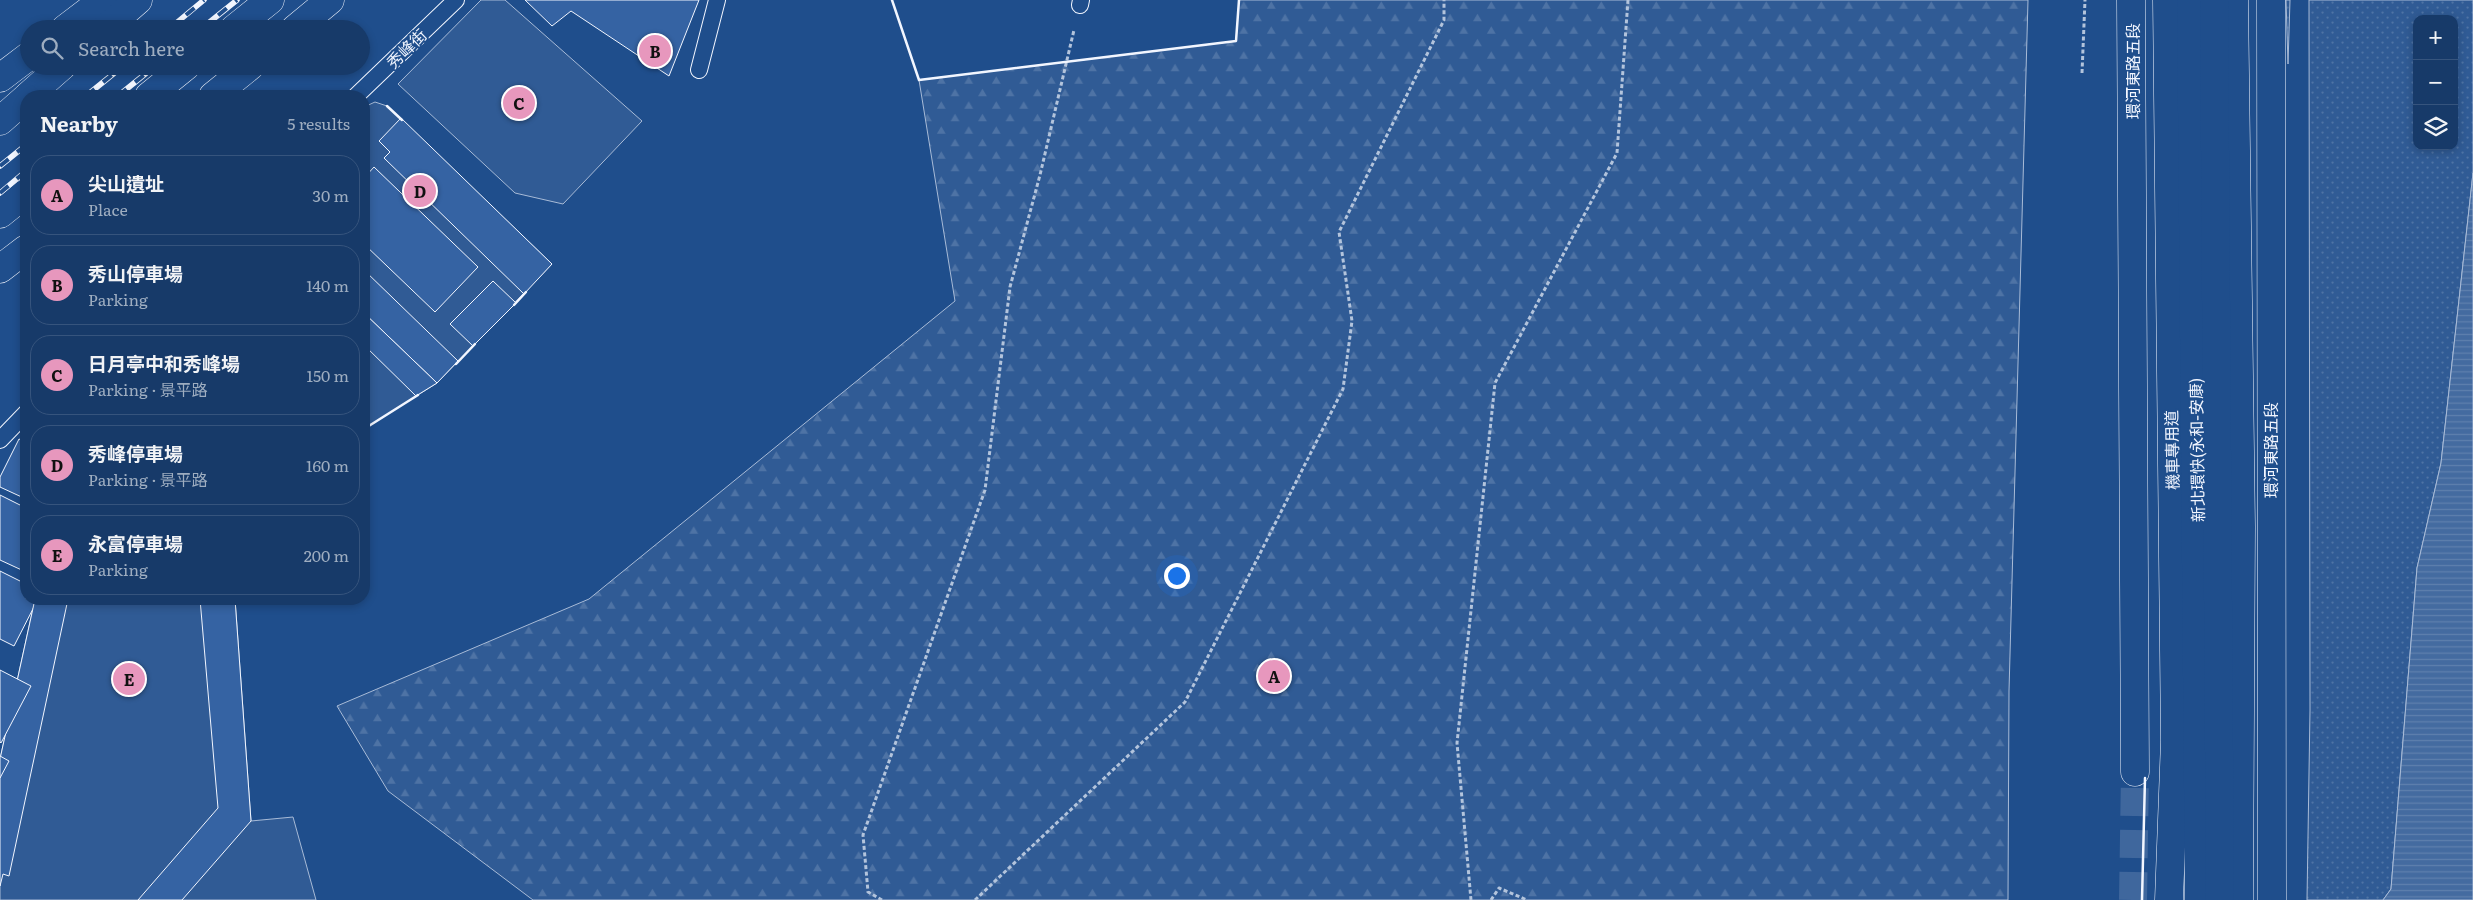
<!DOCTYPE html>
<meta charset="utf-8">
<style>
:root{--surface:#173a69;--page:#20416f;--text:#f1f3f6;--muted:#9eadc0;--line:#36547d;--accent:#e797bd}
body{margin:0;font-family:Literata,"Noto Sans TC",serif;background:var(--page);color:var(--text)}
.controls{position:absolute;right:15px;top:15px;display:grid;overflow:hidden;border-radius:10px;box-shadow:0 2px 8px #0003}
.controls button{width:45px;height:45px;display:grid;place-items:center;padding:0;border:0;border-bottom:1px solid var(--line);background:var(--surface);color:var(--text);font:25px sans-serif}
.you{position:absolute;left:1176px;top:575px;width:18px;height:18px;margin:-12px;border:4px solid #fff;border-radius:50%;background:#1a73e8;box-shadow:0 0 0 8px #1a73e833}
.badge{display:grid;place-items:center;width:32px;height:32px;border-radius:50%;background:var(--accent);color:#111;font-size:16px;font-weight:700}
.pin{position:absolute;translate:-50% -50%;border:2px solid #fff;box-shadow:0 1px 5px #0006}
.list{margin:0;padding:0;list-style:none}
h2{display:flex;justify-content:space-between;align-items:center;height:65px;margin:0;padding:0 20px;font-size:21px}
h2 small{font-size:16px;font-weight:400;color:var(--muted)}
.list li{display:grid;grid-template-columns:32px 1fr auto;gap:15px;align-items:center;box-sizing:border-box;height:80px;margin:0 10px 10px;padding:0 10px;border:1px solid var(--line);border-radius:20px}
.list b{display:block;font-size:19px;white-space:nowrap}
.list p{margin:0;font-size:16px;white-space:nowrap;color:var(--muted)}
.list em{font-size:16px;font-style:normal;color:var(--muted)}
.icon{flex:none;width:28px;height:28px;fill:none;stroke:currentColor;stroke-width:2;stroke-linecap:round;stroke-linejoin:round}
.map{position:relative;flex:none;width:2473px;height:900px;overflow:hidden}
.search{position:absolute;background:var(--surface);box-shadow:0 2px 8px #0003;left:20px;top:20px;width:350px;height:55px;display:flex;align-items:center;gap:12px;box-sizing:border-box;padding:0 18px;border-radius:28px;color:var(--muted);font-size:19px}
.panel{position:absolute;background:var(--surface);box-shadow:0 2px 8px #0003;left:20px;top:90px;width:350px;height:515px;border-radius:20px}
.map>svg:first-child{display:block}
.grass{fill:url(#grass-dots);stroke:#a8bbd7;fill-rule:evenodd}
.forest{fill:url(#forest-firs);stroke:#a8bbd7}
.built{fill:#305b95;stroke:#a8bbd7}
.water{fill:url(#water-rules);stroke:#a8bbd7}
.building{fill:#3563a3;stroke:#f2f6ff}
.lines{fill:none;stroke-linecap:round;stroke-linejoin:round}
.secondary-tunnel{stroke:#3f679d;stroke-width:28;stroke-dasharray:28 14;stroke-linecap:butt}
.service-casing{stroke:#f2f6ff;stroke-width:18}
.minor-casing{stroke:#f2f6ff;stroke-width:29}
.secondary-casing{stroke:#f2f6ff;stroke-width:29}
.trunk-casing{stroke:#f2f6ff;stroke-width:29}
.path{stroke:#b3c4dc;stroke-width:3;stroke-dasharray:4 2.5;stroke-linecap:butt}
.service{stroke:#1f4e8c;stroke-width:16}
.minor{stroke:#1f4e8c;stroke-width:28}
.secondary{stroke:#1f4e8c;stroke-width:28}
.trunk{stroke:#1f4e8c;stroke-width:28}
.rail-casing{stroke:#f2f6ff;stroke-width:5.5}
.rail{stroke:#1f4e8c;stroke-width:4;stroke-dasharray:11;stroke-linecap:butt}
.wall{stroke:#f2f6ff;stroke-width:2.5}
.labels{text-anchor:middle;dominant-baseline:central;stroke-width:4;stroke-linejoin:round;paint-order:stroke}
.street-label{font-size:16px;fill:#f2f6ff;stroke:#1f4e8c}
</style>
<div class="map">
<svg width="2473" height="900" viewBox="0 0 2473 900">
<defs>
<pattern id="grass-dots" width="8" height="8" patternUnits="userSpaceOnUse" patternTransform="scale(1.25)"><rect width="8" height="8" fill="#305b95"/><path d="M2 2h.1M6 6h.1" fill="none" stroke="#4e73a5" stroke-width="1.8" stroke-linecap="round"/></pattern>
<pattern id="forest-firs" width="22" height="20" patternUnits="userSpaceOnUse" patternTransform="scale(1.25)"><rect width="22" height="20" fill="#305b95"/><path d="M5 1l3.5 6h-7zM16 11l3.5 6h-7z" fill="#4e73a5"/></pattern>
<pattern id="water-rules" width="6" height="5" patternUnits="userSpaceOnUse" patternTransform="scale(1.25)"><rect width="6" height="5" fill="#446ba0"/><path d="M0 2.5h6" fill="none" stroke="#5f81ae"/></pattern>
</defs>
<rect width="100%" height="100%" fill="#1f4e8c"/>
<g class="grass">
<path d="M 2286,0 L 2290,0 L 2288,64 Z"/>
<path d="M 2309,0 L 2473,0 L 2473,173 L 2441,463 L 2417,568 L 2391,889 L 2383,900 L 2307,900 L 2310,710 ZM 2417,19 L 2454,19 L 2454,146 L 2417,146 Z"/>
</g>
<path class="forest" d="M 1239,0 L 2028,0 L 2009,691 L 2008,900 L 533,900 L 388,791 L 337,706 L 589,599 L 955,301 L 919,80 L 1236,41 Z"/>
<g class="built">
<path d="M 481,0 L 505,0 L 642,121 L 563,204 L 515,193 L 398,84 Z"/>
<path d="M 375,102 L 387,106 L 552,264 L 437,383 L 364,429 L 364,107 Z"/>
<path d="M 35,599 L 235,599 L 251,821 L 293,817 L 316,900 L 0,900 L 0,759 Z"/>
</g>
<path class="water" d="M 2473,173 L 2473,900 L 2383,900 L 2391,889 L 2417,568 L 2441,463 Z"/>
<g class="building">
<path d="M 525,0 L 699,0 L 669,76 L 571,11 L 552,26 Z"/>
<path d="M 364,118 L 369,123 L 364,128 Z"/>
<path d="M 401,118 L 552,264 L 524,294 L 384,158 L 390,152 L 379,141 Z"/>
<path d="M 374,167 L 478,267 L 435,312 L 364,244 L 364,178 Z"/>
<path d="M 364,270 L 458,361 L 437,383 L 364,313 Z"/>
<path d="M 493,281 L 516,303 L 473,346 L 450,324 Z"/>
<path d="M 364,313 L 437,383 L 416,396 L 364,345 Z"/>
<path d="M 19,439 L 26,442 L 26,499 L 0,487 L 0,477 Z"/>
<path d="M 0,495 L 26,508 L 26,572 L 0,560 Z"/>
<path d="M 0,571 L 26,584 L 26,599 L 38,599 L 14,646 L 0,639 Z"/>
<path d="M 35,599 L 68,599 L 9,876 L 3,874 L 0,886 L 0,759 Z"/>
<path d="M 200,599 L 235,599 L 251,821 L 182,900 L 138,900 L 218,808 Z"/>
<path d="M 0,670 L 31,686 L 1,743 L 0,742 Z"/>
<path d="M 0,756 L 9,761 L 0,778 Z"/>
</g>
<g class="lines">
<path class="secondary-tunnel" d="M 2133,900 L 2135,772"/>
<defs>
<g id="service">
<path d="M 1080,5 L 1081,0"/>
<path d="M 699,70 L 717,0"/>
<path d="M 356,96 L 456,0"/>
<path d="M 0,440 L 26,413"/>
</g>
<g id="minor">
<path d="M 2167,0 L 2175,741 L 2169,900"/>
<path d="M 2234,0 L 2241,527 L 2239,900"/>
</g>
<g id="secondary">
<path d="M 2131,0 L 2135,772"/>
<path d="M 2271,0 L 2272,900"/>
<path d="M 65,29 L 103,0"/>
<path d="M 295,29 L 330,0"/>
<path d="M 0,78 L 29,56"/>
<path d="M 213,96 L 250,66"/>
<path d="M 0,269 L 26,249"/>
</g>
<g id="trunk">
<path d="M 2191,0 L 2199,900"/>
<path d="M 2214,0 L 2220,900"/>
<path d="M 105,29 L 138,0"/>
<path d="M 234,29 L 270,0"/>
<path d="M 28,96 L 62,66"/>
<path d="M 149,96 L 186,66"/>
<path d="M 0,121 L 26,98"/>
<path d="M 0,214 L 26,193"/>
</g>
</defs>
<use href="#service" class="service-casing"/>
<use href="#minor" class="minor-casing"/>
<use href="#secondary" class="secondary-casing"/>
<use href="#trunk" class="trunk-casing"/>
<g class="path">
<path d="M 2082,73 L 2085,0"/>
<path d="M 882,900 L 868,892 L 863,835 L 985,490 L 1010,287 L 1040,175 L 1074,30"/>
<path d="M 975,900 L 1185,702 L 1343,389 L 1352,321 L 1339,232 L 1444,20 L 1444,0"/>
<path d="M 1471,900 L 1457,743 L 1495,383 L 1617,153 L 1628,0"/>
<path d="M 1491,900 L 1499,888 L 1527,900"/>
</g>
<use href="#service" class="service"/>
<use href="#minor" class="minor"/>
<use href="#secondary" class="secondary"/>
<use href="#trunk" class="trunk"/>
<defs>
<g id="rail">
<path d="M 169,29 L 204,0"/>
<path d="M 201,29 L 237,0"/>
<path d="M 86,96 L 123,66"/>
<path d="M 118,96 L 155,66"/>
<path d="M 0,166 L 26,145"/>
<path d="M 0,193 L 26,171"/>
</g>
</defs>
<use href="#rail" class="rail-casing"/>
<use href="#rail" class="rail"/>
<g class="wall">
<path d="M 892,0 L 919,80 L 1236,41 L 1239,0"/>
<path d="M 387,106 L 402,120"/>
<path d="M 514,305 L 526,292"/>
<path d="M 456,364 L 475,344"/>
<path d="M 364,429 L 418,395"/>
<path d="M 2142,900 L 2145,778"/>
</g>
</g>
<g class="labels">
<g class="street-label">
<text transform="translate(406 48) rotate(-44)">秀峰街</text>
<text transform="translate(2132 71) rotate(-90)">環河東路五段</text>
<text transform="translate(2171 450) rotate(-91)">機車專用道</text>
<text transform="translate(2196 450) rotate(-91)">新北環快(永和-安康)</text>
<text transform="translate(2270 450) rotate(-90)">環河東路五段</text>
</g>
</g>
</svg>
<div class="controls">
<button>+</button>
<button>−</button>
<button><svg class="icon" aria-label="layers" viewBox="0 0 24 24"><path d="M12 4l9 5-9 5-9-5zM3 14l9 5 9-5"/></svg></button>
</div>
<div class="you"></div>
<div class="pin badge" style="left:1274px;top:676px">A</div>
<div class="pin badge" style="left:655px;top:51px">B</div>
<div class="pin badge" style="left:519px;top:103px">C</div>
<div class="pin badge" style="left:420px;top:191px">D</div>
<div class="pin badge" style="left:129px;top:679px">E</div>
<div class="search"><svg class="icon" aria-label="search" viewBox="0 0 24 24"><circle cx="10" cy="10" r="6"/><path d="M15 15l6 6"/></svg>Search here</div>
<section class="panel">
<h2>Nearby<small>5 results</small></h2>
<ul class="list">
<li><span class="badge">A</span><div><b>尖山遺址</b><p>Place</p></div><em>30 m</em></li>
<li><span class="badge">B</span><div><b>秀山停車場</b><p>Parking</p></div><em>140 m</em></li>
<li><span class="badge">C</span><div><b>日月亭中和秀峰場</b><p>Parking · 景平路</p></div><em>150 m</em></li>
<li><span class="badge">D</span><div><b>秀峰停車場</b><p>Parking · 景平路</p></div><em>160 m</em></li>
<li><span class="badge">E</span><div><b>永富停車場</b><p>Parking</p></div><em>200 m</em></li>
</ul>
</section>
</div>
